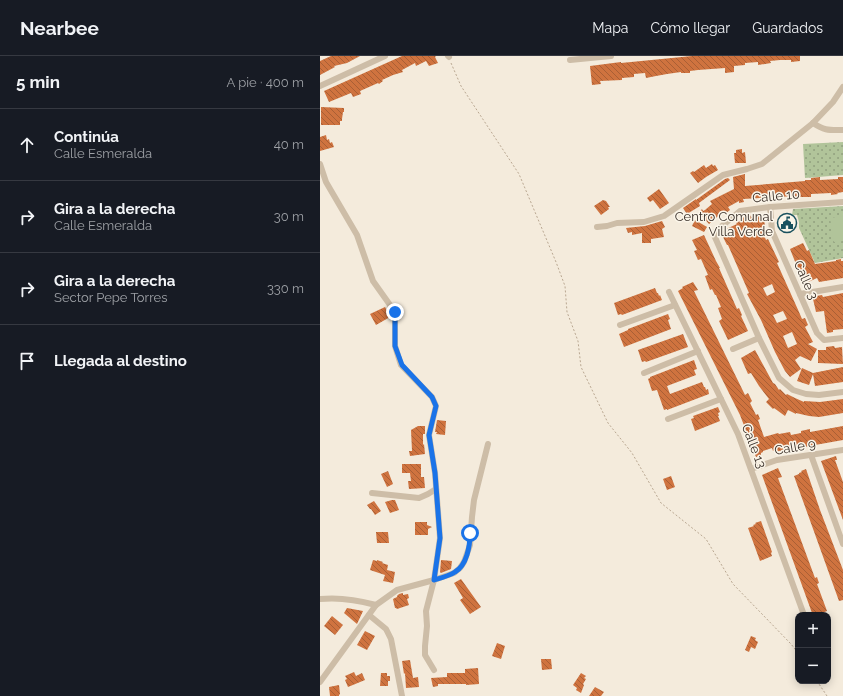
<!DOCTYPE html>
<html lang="es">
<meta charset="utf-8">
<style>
:root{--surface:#171b24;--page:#20242c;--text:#f1f3f6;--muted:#9ea1a6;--line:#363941}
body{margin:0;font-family:Raleway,sans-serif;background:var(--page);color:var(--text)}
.controls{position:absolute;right:12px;bottom:12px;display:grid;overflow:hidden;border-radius:8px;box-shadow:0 2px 10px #0003}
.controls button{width:36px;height:36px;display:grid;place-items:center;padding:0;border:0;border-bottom:1px solid var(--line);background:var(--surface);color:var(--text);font:20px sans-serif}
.stop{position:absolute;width:12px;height:12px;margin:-9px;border:3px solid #1a73e8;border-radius:50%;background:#fff}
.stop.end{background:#1a73e8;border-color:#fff;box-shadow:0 1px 4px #0008}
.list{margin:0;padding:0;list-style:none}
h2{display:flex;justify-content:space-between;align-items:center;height:52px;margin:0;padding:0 16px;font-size:17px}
h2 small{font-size:13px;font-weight:400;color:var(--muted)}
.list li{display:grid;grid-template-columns:26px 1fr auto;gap:12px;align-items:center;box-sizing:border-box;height:72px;padding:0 16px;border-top:1px solid var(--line)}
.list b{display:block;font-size:15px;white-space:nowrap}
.list p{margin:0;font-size:13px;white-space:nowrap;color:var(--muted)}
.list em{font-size:13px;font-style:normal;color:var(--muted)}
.icon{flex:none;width:22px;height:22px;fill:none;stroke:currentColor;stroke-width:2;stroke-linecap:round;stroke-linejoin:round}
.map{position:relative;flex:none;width:523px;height:640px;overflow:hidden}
header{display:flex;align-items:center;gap:24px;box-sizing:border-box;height:56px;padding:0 20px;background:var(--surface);border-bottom:1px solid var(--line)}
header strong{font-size:19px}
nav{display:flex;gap:22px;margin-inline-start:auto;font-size:14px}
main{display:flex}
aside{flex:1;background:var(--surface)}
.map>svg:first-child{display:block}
.park{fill:url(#park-dots)}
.garden{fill:#b1c49a}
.building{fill:url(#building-back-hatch);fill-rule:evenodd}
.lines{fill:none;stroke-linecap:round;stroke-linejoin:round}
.path{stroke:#b9a791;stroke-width:1;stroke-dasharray:2 2;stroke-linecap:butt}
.street{stroke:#cdbda7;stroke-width:6}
.route{stroke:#1a73e8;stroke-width:5}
.labels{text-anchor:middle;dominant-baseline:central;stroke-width:3;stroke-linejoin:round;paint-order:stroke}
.street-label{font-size:13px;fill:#392f28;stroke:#fbf5e9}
.poi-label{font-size:13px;fill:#392f28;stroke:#fbf5e9;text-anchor:end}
</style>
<header>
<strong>Nearbee</strong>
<nav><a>Mapa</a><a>Cómo llegar</a><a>Guardados</a></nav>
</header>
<main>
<aside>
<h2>5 min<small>A pie · 400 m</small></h2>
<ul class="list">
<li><svg class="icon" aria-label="ahead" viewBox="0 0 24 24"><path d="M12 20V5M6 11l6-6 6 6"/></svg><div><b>Continúa</b><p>Calle Esmeralda</p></div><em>40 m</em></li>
<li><svg class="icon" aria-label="right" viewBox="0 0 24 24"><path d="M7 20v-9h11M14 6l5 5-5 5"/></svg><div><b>Gira a la derecha</b><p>Calle Esmeralda</p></div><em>30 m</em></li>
<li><svg class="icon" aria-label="right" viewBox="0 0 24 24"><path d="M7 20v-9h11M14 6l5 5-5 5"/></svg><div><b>Gira a la derecha</b><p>Sector Pepe Torres</p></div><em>330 m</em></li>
<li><svg class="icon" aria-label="arrive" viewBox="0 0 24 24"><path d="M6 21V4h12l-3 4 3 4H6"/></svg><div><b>Llegada al destino</b></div></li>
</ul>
</aside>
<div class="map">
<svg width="523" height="640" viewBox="0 0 523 640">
<defs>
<pattern id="park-dots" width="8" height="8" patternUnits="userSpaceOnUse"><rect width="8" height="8" fill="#b1c49a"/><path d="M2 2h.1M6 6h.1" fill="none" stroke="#91a07e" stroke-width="1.8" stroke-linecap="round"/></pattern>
<pattern id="building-back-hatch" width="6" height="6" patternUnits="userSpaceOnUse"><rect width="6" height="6" fill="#cf733f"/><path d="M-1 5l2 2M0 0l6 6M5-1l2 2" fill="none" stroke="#a95f35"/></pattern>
</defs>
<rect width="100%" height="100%" fill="#f4ebdc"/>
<g class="park">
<path d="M 523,86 L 523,119 L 485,122 L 483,88 Z"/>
<path d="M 523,150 L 523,202 L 495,207 L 479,172 L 479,166 L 477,159 L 472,159 L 473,153 Z"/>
</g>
<path class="garden" d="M 523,160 L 523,185 L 514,186 L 510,162 Z"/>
<g class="building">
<path d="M 11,0 L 40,0 L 27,7 L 14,10 L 15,11 L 0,19 L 0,5 Z"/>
<path d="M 82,0 L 116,0 L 115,1 L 118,7 L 109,10 L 106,5 L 96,10 L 95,7 L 82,14 L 83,16 L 73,19 L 62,24 L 63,25 L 59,28 L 58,27 L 40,35 L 41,38 L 33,41 L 31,37 L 9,46 L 4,35 Z"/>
<path d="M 372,0 L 480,0 L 480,5 L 471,6 L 471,4 L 460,4 L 450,5 L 451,7 L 438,9 L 438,6 L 425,7 L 425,9 L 414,10 L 414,16 L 405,17 L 405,12 L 378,14 L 370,15 L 370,17 L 361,17 L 361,16 L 347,18 L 336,20 L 326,22 L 325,17 L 314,18 L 314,21 L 302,22 L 302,24 L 280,25 L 281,28 L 272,29 L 270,10 L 301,6 L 301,7 Z"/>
<path d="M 1,51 L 24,52 L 24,56 L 23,56 L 22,63 L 22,65 L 20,65 L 20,69 L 1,69 Z"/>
<path d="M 6,79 L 7,84 L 9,83 L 10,87 L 12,86 L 14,91 L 0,95 L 0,81 Z"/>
<path d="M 422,93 L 422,97 L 425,96 L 426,107 L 415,107 L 414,97 L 416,97 L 416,94 Z"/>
<path d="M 392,108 L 393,110 L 395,109 L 398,114 L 386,121 L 378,127 L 370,117 L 373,115 L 374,116 L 384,109 L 386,112 Z"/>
<path d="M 425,118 L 425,130 L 485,125 L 485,124 L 491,124 L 491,122 L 500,121 L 500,124 L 518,123 L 518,121 L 523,121 L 523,136 L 517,137 L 518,138 L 511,139 L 511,137 L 491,138 L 491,141 L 475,141 L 474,140 L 423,143 L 424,146 L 419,147 L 419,145 L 408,151 L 410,154 L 406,157 L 404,155 L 389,168 L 379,157 L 382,153 L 383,155 L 385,154 L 392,148 L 390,145 L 414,133 L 413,121 Z"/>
<path d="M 408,122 L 410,124 L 379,147 L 380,150 L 367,158 L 363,152 L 376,143 L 376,144 L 405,123 Z"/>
<path d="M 339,133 L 349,147 L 340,153 L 333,144 L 330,146 L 327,142 Z"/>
<path d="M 283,144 L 286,145 L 290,151 L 288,151 L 289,153 L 281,159 L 274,150 Z"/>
<path d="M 439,158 L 441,163 L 444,162 L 445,170 L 441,172 L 446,184 L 448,183 L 459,206 L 457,207 L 479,256 L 482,263 L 485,262 L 488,269 L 485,271 L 493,286 L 488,288 L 497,293 L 491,305 L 480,300 L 475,304 L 481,313 L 470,321 L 465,315 L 455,296 L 441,264 L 427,238 L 429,237 L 408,189 L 407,189 L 401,177 L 404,174 L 417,168 L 416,167 L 423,163 L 422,162 L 430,159 L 431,161 ZM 452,228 L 455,236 L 447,240 L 443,232 ZM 463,255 L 467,263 L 457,267 L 453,259 ZM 472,276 L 477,288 L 468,292 L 463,280 Z"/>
<path d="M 471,158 L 471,160 L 472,160 L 473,173 L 472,173 L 472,174 L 464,175 L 464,174 L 462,174 L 462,160 L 463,160 L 463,159 Z"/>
<path d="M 375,164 L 387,171 L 384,176 L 372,170 Z"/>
<path d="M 342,165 L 345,171 L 342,173 L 344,181 L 331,183 L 331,187 L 322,187 L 322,177 L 312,179 L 312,176 L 308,177 L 306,172 L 325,170 Z"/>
<path d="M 384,179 L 396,205 L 400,212 L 399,212 L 417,253 L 419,252 L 422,259 L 421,260 L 428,275 L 408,284 L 399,265 L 402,263 L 398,252 L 401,251 L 396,239 L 395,239 L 392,233 L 390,234 L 385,220 L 388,219 L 381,203 L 378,204 L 374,195 L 377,194 L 372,184 Z"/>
<path d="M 483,187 L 487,195 L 489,194 L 495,208 L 516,205 L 516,204 L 521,203 L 521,205 L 523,205 L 523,222 L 499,226 L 497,222 L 484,228 L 470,193 Z"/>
<path d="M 373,226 L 378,234 L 374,235 L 425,339 L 428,337 L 432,345 L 430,347 L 436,359 L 438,358 L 440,363 L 438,364 L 444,381 L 458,377 L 459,378 L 470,376 L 471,379 L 481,377 L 481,375 L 490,373 L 490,376 L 523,370 L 523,384 L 467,394 L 466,393 L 456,396 L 456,394 L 453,395 L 452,392 L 443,395 L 443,396 L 441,397 L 441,399 L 436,401 L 420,359 L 358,235 L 363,232 L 362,231 Z"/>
<path d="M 335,232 L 337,237 L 338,237 L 339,240 L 340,239 L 342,244 L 302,259 L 301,258 L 298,259 L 294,247 Z"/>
<path d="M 523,237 L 523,273 L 513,274 L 513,276 L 507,277 L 504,255 L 496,256 L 493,243 L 494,243 L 496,240 L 502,239 L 503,241 Z"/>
<path d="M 65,251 L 70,261 L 56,269 L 50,258 Z"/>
<path d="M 348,258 L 350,263 L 348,264 L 351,273 L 304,291 L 299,278 L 308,274 L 308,273 Z"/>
<path d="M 363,278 L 368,291 L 326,306 L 325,305 L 322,306 L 318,294 Z"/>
<path d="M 514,290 L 515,292 L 522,291 L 523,308 L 498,307 L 498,294 L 506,294 L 506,291 Z"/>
<path d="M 435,294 L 453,327 L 455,328 L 459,334 L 460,333 L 466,339 L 467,338 L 475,342 L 484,346 L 484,345 L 500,346 L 523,343 L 523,357 L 499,361 L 489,360 L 476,357 L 476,358 L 468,354 L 465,360 L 454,352 L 453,353 L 446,346 L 449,343 L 439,330 L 431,317 L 428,318 L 421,302 Z"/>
<path d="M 374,304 L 377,313 L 374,314 L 376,319 L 347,330 L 350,338 L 382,326 L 384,331 L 385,331 L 386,334 L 388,333 L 389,338 L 347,354 L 347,353 L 344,354 L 337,334 L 332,335 L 328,323 L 330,322 L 330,321 Z"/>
<path d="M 523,311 L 523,326 L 495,330 L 493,318 L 489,329 L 477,325 L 482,312 L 493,317 Z"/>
<path d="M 398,351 L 400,356 L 398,357 L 399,360 L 398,360 L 400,365 L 375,375 L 371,363 L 374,362 L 373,360 Z"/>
<path d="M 117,364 L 126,365 L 125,379 L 116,378 L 117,376 L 115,376 Z"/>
<path d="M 98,370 L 105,370 L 105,378 L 103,378 L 103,389 L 104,388 L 105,398 L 90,400 L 89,395 L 92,395 L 91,374 Z"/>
<path d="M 516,400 L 517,404 L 515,404 L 523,426 L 523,464 L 501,405 Z"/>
<path d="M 82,408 L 101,408 L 101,421 L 104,421 L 105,432 L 89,433 L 88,425 L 91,425 L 90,417 L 82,417 Z"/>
<path d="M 458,412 L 462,421 L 458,422 L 495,522 L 497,521 L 499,527 L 497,528 L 507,555 L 497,559 L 494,559 L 494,557 L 492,557 L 442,419 Z"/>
<path d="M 486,413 L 500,454 L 523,514 L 523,544 L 519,545 L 474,420 L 479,418 L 479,417 L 482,416 L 481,415 Z"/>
<path d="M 68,415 L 73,428 L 67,431 L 61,418 Z"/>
<path d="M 351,420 L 355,431 L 347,434 L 343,423 Z"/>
<path d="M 72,444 L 75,444 L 79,454 L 70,457 L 65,446 Z"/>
<path d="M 54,445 L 61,455 L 55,459 L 51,453 L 50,453 L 47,449 Z"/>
<path d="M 441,465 L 452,496 L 451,497 L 452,500 L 440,505 L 428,472 L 434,470 L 433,469 L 436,468 L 435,467 Z"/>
<path d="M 95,466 L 107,466 L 107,469 L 112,471 L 108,473 L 108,479 L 95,479 Z"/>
<path d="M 56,476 L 68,476 L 69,487 L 57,487 Z"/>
<path d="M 53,504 L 57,505 L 57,504 L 63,506 L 62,507 L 68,509 L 67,514 L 75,516 L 73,527 L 63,525 L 65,519 L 50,514 Z"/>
<path d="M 121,504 L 132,505 L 131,513 L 121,517 L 120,516 Z"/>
<path d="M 141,523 L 161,551 L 150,558 L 140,544 L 143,542 L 134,527 Z"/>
<path d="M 83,537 L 83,539 L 88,538 L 89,542 L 87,543 L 89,549 L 77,553 L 76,552 L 75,552 L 73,543 L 77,541 L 77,540 L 79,538 Z"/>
<path d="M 27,552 L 43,555 L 37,568 L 24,557 Z"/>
<path d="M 12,560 L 23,569 L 15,579 L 4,570 Z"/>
<path d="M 45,575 L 55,580 L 47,594 L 37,589 Z"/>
<path d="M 431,580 L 436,582 L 435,584 L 438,586 L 435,593 L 431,591 L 429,596 L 425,594 Z"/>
<path d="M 177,587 L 185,590 L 181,603 L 172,600 Z"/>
<path d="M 221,603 L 231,603 L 232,613 L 222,614 Z"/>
<path d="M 90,604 L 93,622 L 98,621 L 99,631 L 86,632 L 85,617 L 84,618 L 82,605 Z"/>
<path d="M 158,612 L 159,628 L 146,629 L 146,628 L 118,628 L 118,630 L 113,631 L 111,622 L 127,621 L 127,617 L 145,617 L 145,613 Z"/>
<path d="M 34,616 L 36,620 L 42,617 L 45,624 L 28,631 L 25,624 L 27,623 L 25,620 Z"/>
<path d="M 61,617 L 67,617 L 67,620 L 70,620 L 70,625 L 68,625 L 68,630 L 60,630 Z"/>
<path d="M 261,617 L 266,620 L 264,622 L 266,623 L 263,628 L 264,629 L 261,637 L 256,634 L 257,632 L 253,629 Z"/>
<path d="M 19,629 L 20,638 L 19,639 L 19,640 L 10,640 L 9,631 Z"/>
<path d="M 275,631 L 284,636 L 281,640 L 269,640 Z"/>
</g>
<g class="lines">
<g class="path">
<path d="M 131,7 L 141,30 L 199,118 L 236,206 L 245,230 L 247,256 L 258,285 L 261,311 L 288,367 L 312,397 L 341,447 L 386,483 L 413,528 L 471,588 L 478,597"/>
<path d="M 497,625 L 507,640"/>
</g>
<g class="street">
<path d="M 128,0 L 129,1"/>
<path d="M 250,4 L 291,0"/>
<path d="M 0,30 L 65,0"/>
<path d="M 493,67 C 505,75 509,74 523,74"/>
<path d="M 0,108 L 6,126 L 37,179 L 53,225 L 75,256 L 75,290 L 81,309 L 112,341 L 116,350 L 109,379 L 115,417 L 120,482 L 114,524 L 106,555 L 107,570 L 105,590 L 105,599 L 114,614"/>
<path d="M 523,146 L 450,151 L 420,155 L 396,175 L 394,179 L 439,282 L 459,322 L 473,334 L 486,338 L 499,339 L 523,336"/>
<path d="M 450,151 L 452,175 L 497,277 L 504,284 L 523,282"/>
<path d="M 277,171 L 287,170 L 297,167 L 324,166 L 344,160 L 403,119 L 427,113 L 442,108 L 493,67 L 513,46 L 523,31"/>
<path d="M 349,236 L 418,378 L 484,559"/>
<path d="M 480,238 L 523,231"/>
<path d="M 300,269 L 355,249"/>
<path d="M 413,293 L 439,282"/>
<path d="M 324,317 L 378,295"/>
<path d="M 348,363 L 401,343"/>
<path d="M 491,399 L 523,488"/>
<path d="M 431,413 L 457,404 L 523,394"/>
<path d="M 52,437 L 99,442 L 108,438 L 116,433"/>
<path d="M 0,543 C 19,541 38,544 56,549"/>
<path d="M 49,559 L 66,573 L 71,583 L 82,640"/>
<path d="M 0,626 L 56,549 L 77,534 L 114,524 L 134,517 L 140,512 L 144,506 L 150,489 L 152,461 L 154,444 L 168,388"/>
</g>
</g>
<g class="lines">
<path class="route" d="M 75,256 L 75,290 L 82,309 L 112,341 L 116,350 L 109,379 L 115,417 L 120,482 L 114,524 C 121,522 129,520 135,516 C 147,509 150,490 150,477"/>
</g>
<defs>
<symbol id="civic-ring" viewBox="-11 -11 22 22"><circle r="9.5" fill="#fbf5e9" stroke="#1a515e" stroke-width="1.5"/><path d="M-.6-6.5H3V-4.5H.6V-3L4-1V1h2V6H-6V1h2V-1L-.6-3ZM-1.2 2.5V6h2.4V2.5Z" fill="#1a515e"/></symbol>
</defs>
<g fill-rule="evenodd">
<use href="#civic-ring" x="456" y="156" width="22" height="22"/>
</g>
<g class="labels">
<g class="street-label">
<text transform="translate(456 140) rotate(-5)">Calle 10</text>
<text transform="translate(486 224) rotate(66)">Calle 3</text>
<text transform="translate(434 390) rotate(69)">Calle 13</text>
<text transform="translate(475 391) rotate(-10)">Calle 9</text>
</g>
<g class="poi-label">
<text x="453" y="160">Centro Comunal<tspan x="453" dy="15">Villa Verde</tspan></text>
</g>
</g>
</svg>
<div class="controls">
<button>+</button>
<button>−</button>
</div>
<div class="stop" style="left:150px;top:477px"></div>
<div class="stop end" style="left:75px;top:256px"></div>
</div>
</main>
